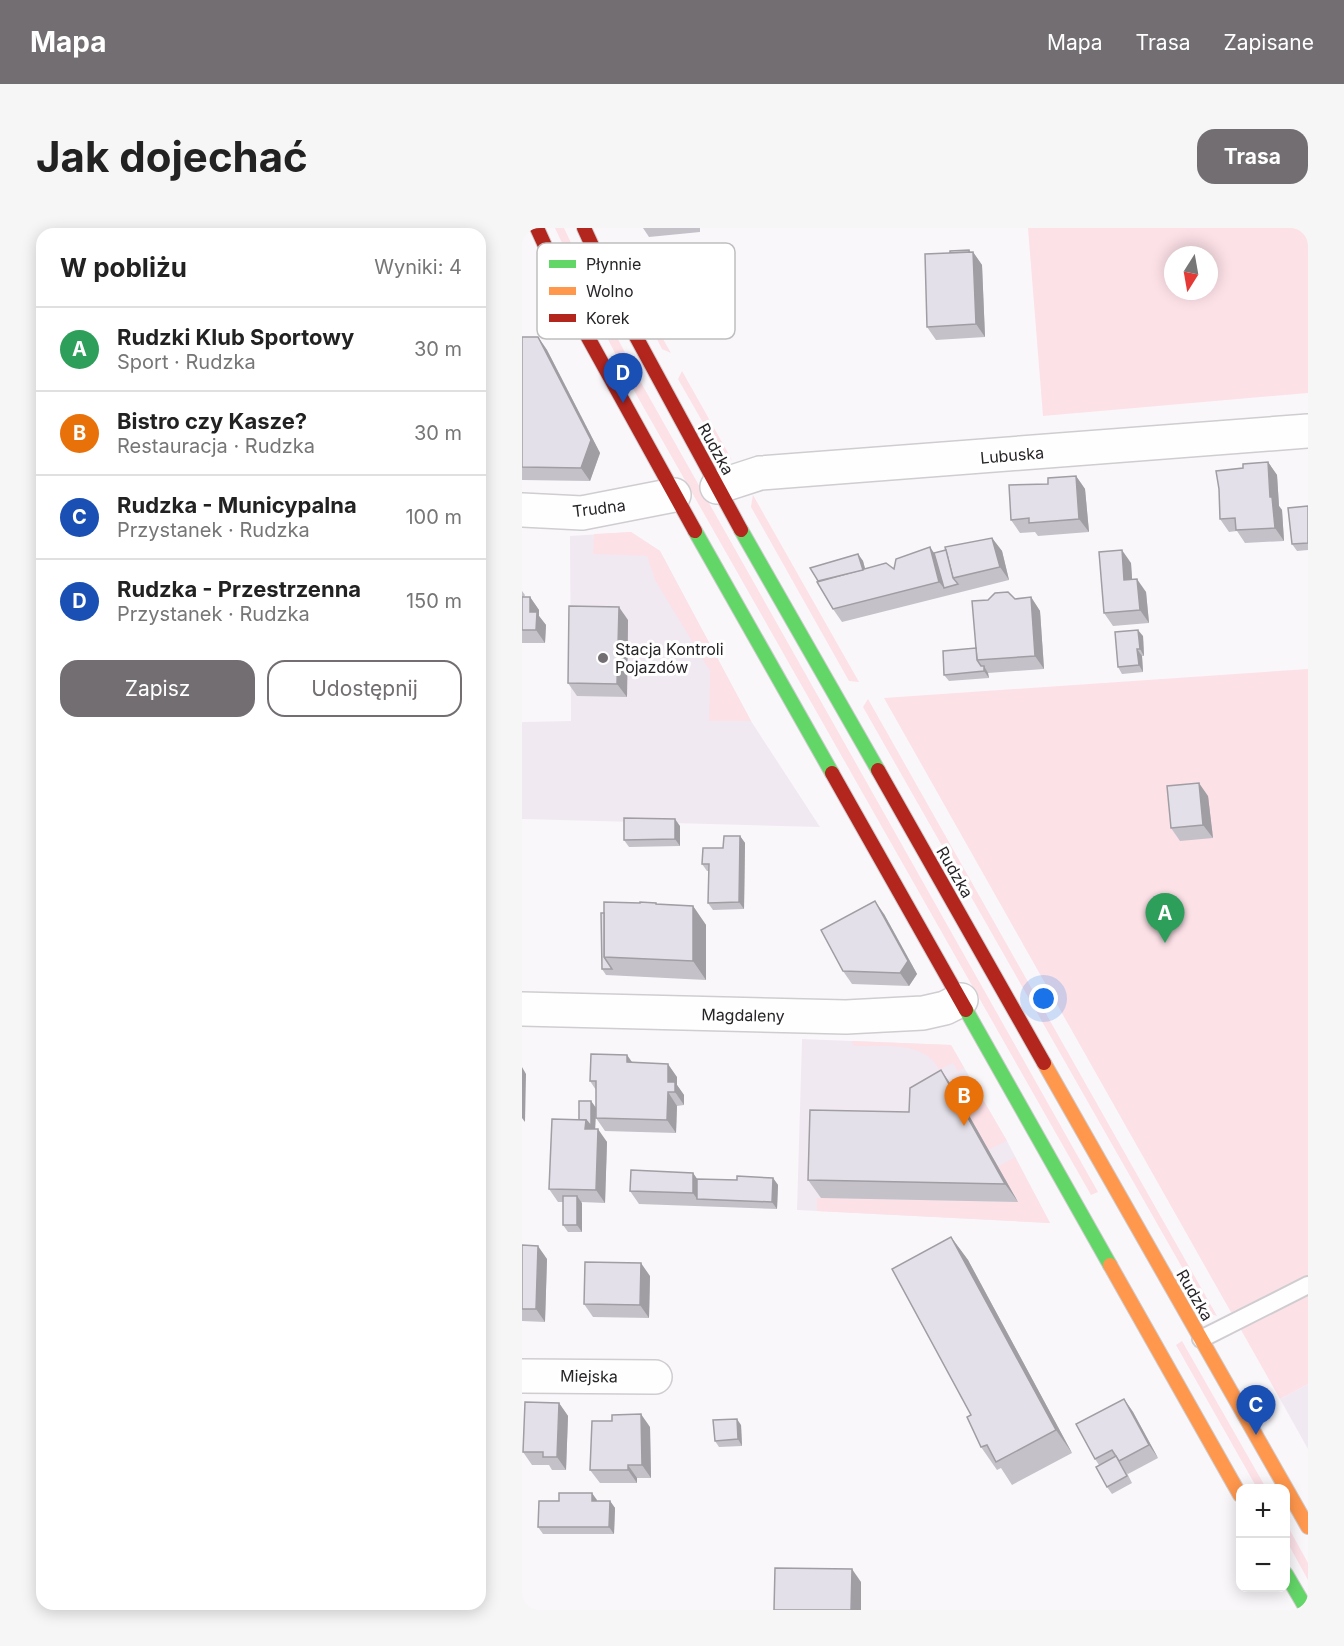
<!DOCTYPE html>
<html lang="pl">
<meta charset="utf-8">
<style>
:root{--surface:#fff;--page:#f6f6f6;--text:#222;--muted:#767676;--line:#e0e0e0;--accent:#726e72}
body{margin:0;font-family:Inter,sans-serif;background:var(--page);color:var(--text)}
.controls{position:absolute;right:18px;bottom:18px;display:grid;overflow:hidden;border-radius:12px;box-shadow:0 3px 15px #0003}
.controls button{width:54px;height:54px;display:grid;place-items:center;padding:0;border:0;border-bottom:2px solid var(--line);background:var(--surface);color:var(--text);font:30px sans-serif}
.compass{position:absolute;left:642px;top:18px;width:54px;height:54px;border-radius:50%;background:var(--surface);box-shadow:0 3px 15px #0003;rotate:191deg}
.you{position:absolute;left:522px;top:771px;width:21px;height:21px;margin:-15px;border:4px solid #fff;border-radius:50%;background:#1a73e8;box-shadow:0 0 0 9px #1a73e833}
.badge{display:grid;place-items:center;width:39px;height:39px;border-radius:50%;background:var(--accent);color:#fff;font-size:20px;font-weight:700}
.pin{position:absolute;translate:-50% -50px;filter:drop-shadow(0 2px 3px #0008)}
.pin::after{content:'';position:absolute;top:32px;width:21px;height:18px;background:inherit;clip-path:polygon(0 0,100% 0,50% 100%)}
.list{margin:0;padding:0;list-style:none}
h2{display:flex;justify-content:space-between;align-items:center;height:78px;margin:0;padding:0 24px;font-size:26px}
h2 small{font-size:20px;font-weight:400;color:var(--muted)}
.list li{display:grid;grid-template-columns:39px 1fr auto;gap:18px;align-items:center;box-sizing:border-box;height:84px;padding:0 24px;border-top:2px solid var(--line)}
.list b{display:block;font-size:22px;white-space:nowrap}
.list p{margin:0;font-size:20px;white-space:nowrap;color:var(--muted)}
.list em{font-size:20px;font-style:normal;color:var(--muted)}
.actions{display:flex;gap:12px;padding:18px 24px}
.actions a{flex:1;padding:14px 0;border:2px solid var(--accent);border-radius:18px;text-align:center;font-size:21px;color:var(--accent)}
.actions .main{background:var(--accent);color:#fff}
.map{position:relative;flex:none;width:786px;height:1382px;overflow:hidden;border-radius:18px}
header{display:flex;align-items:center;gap:36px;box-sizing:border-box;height:84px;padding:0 30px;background:var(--accent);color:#fff}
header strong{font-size:28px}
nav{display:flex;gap:33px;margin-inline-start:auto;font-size:21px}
.intro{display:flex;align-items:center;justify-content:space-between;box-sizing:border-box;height:144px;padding:0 36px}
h1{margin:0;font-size:42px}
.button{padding:15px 27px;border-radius:18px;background:var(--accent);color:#fff;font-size:21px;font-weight:700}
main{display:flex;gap:36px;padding:0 36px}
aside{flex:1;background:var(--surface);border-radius:18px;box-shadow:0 3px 15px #0003}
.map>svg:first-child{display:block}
.built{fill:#f1e9f2}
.green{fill:#fce1e7;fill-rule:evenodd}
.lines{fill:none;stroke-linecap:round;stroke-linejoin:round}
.lane-casing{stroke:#cfcdd0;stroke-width:20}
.street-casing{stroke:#cfcdd0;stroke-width:36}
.fast-casing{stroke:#cfcdd0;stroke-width:16}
.slow-casing{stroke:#cfcdd0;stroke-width:16}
.jam-casing{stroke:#cfcdd0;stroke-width:16}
.lane{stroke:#fefefe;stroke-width:16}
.street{stroke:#fefefe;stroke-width:33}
.fast{stroke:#63d668;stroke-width:14}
.slow{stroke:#ff974d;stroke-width:14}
.jam{stroke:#b3261e;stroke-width:14}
.wall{fill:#c4c1c8}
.shaded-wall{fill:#a09da3}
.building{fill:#e4e0e9;stroke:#a09da3;stroke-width:1.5}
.poi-dot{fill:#726e72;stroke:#fff;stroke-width:2}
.labels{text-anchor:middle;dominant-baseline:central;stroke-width:6;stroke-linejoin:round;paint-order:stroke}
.street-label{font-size:16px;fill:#282528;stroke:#fff}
.poi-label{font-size:16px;fill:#282528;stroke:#fff;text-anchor:start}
.key{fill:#fff;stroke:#bebebe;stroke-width:1.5}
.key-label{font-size:16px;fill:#282528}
</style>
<header>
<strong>Mapa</strong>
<nav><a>Mapa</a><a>Trasa</a><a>Zapisane</a></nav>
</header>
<div class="intro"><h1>Jak dojechać</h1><a class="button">Trasa</a></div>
<main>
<aside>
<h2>W pobliżu<small>Wyniki: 4</small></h2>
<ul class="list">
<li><span class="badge" style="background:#2e9e5b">A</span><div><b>Rudzki Klub Sportowy</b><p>Sport · Rudzka</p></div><em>30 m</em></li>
<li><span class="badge" style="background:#e8710a">B</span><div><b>Bistro czy Kasze?</b><p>Restauracja · Rudzka</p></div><em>30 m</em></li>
<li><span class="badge" style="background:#1a4fb4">C</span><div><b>Rudzka - Municypalna</b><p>Przystanek · Rudzka</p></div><em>100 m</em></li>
<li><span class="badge" style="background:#1a4fb4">D</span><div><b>Rudzka - Przestrzenna</b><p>Przystanek · Rudzka</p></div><em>150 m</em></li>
</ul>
<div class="actions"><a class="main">Zapisz</a><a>Udostępnij</a></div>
</aside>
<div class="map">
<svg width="786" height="1382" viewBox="0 0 786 1382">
<rect width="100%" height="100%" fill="#faf7fb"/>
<g class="built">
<path d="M 109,304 L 138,323 L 229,493 L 298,599 L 0,591 L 0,494 L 49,493 L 48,308 Z"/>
<path d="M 280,811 L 429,817 L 485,913 L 528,995 L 275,982 Z"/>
<path d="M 786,1156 L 786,1221 L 758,1171 Z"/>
</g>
<g class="green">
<path d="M 33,0 L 42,0 L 83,87 L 122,160 L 576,964 L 569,967 L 114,166 L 75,90 Z"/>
<path d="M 506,0 L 786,0 L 786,165 L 521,188 ZM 651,27 L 687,27 L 687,63 L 651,63 Z"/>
<path d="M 91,24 L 149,125 L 140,121 Z"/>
<path d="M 160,143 L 210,232 L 196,221 L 156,151 Z"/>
<path d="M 231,266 L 231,267 L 337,454 L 327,453 L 229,279 Z"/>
<path d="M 109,304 L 138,323 L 229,493 L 187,493 L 188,443 L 133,352 L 125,328 L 71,326 L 72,306 Z"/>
<path d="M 786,441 L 786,1156 L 758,1171 L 362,470 Z"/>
<path d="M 346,471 L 695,1088 L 686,1085 L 341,479 Z"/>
<path d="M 330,813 L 429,817 L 442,840 L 436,844 L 431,835 L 417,842 C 403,812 359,819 331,818 Z"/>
<path d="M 449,851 L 485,913 L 466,922 L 432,861 Z"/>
<path d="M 493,929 L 528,995 L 295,983 L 295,970 L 299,970 L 495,974 L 475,939 Z"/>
<path d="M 660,1113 L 744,1260 L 735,1260 L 654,1117 Z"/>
<path d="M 764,1295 L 786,1335 L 786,1352 L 764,1312 Z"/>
</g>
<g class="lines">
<defs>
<path id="lane" d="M 679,1111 L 786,1057"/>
<g id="street">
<path d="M 195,259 L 238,245 L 786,203"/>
<path d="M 0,282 L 60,285 L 152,267"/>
<path d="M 0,781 L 324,789 L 401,785 L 423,780 L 439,772"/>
<path d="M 0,1148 L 133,1149"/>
</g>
<g id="fast">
<path d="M 219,302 L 356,542"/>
<path d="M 173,303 L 310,545"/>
<path d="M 444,782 L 588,1037"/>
<path d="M 764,1346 L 785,1382"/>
</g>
<g id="slow">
<path d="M 522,835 L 786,1299"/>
<path d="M 588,1037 L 718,1267"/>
</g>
<g id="jam">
<path d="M 15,0 L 58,95 L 173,303"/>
<path d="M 62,0 L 99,81 L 219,302"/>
<path d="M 356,542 L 522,835"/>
<path d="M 310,545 L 444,782"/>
</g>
</defs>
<use href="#lane" class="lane-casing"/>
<use href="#street" class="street-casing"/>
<use href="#fast" class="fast-casing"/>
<use href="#slow" class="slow-casing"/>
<use href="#jam" class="jam-casing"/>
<use href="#lane" class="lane"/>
<use href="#street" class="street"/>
<use href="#fast" class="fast"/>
<use href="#slow" class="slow"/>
<use href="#jam" class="jam"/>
</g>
<g class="wall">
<path d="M 121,0 L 178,0 L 178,4 L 127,9 Z"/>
<path d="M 447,22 L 448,24 L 451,24 L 460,37 L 463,109 L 414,112 L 405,99 L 428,25 Z"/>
<path d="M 0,109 L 16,109 L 25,122 L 78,225 L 68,253 L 0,252 Z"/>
<path d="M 746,234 L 755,247 L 757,278 L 760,282 L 762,313 L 723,315 L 715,303 L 707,304 L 698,291 L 721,240 Z"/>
<path d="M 554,248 L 563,261 L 567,304 L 516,308 L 513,304 L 498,305 L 489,292 L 526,256 Z"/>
<path d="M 786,278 L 786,322 L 775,323 L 770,316 Z"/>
<path d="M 470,310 L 480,323 L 487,352 L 320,394 L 311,381 L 336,326 L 341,333 L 343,341 L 372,341 L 412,325 Z"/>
<path d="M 609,335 L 610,352 L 624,364 L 627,395 L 591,398 L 582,385 Z"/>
<path d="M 0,363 L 3,367 L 2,369 L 8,369 L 17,382 L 17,388 L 24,397 L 23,415 L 0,415 Z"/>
<path d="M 509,369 L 518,383 L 522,441 L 466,445 L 467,450 L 427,453 L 422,447 L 454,420 L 493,371 Z"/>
<path d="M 106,392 L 105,469 L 55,468 L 46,455 Z"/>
<path d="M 621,408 L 622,428 L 620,428 L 621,444 L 600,446 L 596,439 Z"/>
<path d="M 686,568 L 691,610 L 658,613 L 649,600 Z"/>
<path d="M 158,598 L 158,618 L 107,619 L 102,612 Z"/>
<path d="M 218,608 L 223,615 L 222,681 L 191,682 L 186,675 L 187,643 L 185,643 L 180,636 Z"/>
<path d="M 118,675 L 134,675 L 135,676 L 171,678 L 184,697 L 184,752 L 84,747 L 80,741 L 82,685 Z"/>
<path d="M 362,686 L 395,746 L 387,758 L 330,756 L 321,743 Z"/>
<path d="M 105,827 L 110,834 L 155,849 L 155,857 L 162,867 L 162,877 L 155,878 L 154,905 L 83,903 L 74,890 L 74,862 L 68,853 Z"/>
<path d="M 419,842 L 432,861 L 496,974 L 299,970 L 286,952 L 387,884 Z"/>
<path d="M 69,873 L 74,880 L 73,901 L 85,914 L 83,975 L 59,974 L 60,1004 L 46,1004 L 41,997 L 41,974 L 36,974 L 27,961 L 57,892 Z"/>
<path d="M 171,945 L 175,951 L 215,952 L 251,950 L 256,957 L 255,981 L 117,976 L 108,963 Z"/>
<path d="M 429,1009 L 446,1032 L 550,1225 L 490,1257 L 479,1240 L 475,1242 L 459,1219 L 449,1187 Z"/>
<path d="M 0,1017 L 25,1031 L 23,1094 L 0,1093 Z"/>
<path d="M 128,1048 L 127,1090 L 71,1089 L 62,1076 Z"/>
<path d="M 602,1171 L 611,1184 L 636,1230 L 606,1246 L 605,1245 L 610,1255 L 590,1266 L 585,1259 L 577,1237 L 573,1231 Z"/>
<path d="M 37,1175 L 46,1188 L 44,1242 L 30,1242 L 27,1237 L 10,1237 L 1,1224 Z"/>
<path d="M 219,1197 L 220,1218 L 197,1219 L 193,1213 Z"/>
<path d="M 128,1199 L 129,1250 L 115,1250 L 115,1255 L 78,1255 L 68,1242 Z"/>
<path d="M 75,1272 L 75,1273 L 88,1273 L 93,1280 L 92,1306 L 21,1306 L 16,1299 L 37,1273 Z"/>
</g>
<g class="shaded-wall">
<path d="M 447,22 L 451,27 L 451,24 L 460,37 L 463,109 L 454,96 Z"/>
<path d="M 16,109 L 25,122 L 78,225 L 68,253 L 59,240 Z"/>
<path d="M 746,234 L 755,247 L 757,278 L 760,282 L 762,313 L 753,300 L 748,269 Z"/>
<path d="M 554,248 L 563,261 L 567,304 L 557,291 Z"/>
<path d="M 470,310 L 480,323 L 487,352 L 478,339 Z"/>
<path d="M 408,319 L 417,332 L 422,360 L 417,354 Z"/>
<path d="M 600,322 L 609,335 L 611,365 L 602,352 Z"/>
<path d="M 336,326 L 341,333 L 347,355 L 343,349 Z"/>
<path d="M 615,351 L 624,364 L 627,395 L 618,382 Z"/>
<path d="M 8,369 L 17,382 L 17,388 L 24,397 L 23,415 L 14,402 L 8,384 Z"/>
<path d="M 509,369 L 518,383 L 522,441 L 513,428 Z"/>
<path d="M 97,379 L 106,392 L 105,469 L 95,456 Z"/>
<path d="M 616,402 L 621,408 L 622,428 L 618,421 Z"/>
<path d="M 615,421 L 620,428 L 621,444 L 617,437 Z"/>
<path d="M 462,438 L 466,445 L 467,450 L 462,443 Z"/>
<path d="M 677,555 L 686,568 L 691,610 L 681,597 Z"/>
<path d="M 153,591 L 158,598 L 158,618 L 153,611 Z"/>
<path d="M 218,608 L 223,615 L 222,681 L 217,674 Z"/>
<path d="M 353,673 L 362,686 L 395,746 L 387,758 L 378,745 Z"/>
<path d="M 171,678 L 184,697 L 184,752 L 171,733 Z"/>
<path d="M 105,827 L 114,840 L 105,834 Z"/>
<path d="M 146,836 L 155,849 L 155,857 L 162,867 L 162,877 L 146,854 Z"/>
<path d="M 0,839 L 4,846 L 3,894 L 0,890 Z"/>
<path d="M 419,842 L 432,861 L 496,974 L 483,956 Z"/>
<path d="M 146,864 L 155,878 L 154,905 L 145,892 Z"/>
<path d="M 69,873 L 74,880 L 73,905 L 63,901 L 64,892 Z"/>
<path d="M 76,901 L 85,914 L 83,975 L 74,962 Z"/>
<path d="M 171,945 L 180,958 L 175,971 L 171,965 Z"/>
<path d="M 251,950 L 256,957 L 255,981 L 250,974 Z"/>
<path d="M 55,968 L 60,975 L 60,1004 L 55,997 Z"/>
<path d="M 429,1009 L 446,1032 L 550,1225 L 534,1202 Z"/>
<path d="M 16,1018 L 25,1031 L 23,1094 L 14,1081 Z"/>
<path d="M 119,1035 L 128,1048 L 127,1090 L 118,1077 Z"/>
<path d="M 602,1171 L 611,1184 L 636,1230 L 627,1217 Z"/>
<path d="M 37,1175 L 46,1188 L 44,1242 L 35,1229 Z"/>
<path d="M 119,1186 L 128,1199 L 129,1250 L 120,1237 Z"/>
<path d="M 215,1191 L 219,1197 L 220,1218 L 216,1211 Z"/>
<path d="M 106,1237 L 115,1250 L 115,1255 L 106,1242 Z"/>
<path d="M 70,1265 L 75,1272 L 74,1280 L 70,1273 Z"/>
<path d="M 88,1273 L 93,1280 L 92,1306 L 87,1299 Z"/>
<path d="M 330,1341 L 339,1354 L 339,1382 L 329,1382 Z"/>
</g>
<g class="building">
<path d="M 447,22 L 447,24 L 428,25 L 428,23 Z"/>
<path d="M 451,24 L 454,96 L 405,99 L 403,26 Z"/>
<path d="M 0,109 L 16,109 L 69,212 L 59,240 L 0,239 Z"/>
<path d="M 746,234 L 748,269 L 750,269 L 753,300 L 714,302 L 713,290 L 698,291 L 697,261 L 694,243 L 721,240 L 721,236 Z"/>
<path d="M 554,248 L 557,291 L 507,295 L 507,290 L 489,292 L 487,257 L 526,256 L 526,250 Z"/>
<path d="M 786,278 L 786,315 L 770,316 L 766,280 Z"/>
<path d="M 470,310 L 478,339 L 431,350 L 423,319 Z"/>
<path d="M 408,319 L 417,354 L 311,381 L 295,354 L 364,335 L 372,341 L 374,331 Z"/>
<path d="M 424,322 L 431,350 L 436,356 L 422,360 L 412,325 Z"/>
<path d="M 600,322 L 602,352 L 615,351 L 618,382 L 582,385 L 577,324 Z"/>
<path d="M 336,326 L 341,342 L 296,353 L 288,340 Z"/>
<path d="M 486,364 L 493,371 L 509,369 L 513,428 L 455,432 L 450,373 L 466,372 L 473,365 Z"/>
<path d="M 0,369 L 8,369 L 8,384 L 15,384 L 14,402 L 0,402 Z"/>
<path d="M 47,378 L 97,379 L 95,456 L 46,455 Z"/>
<path d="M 616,402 L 618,421 L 615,421 L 617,437 L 596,439 L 593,404 Z"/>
<path d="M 454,420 L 455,432 L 459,438 L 462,438 L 462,443 L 422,447 L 421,423 Z"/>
<path d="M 677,555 L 681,597 L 649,600 L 645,558 Z"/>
<path d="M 102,590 L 153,591 L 153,611 L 102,612 Z"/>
<path d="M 202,608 L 218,608 L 217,674 L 186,675 L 187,636 L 180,636 L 181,620 L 201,620 Z"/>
<path d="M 353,673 L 386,733 L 378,745 L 321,743 L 299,702 Z"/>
<path d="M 82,674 L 118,675 L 118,674 L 134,675 L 134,676 L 171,678 L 171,733 L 82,729 Z"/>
<path d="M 79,685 L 82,685 L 82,729 L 90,741 L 80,741 Z"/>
<path d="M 69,826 L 105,827 L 105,834 L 146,836 L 146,854 L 153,854 L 153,864 L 146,864 L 145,892 L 74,890 L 74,853 L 68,853 Z"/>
<path d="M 419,842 L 483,956 L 286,952 L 288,882 L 387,884 L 388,860 Z"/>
<path d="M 57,873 L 69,873 L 69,898 L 64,892 L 57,892 Z"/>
<path d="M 30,891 L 64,892 L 63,901 L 76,901 L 74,962 L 27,961 Z"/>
<path d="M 109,942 L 171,945 L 171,965 L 108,963 Z"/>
<path d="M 215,948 L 251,950 L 250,974 L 175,971 L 175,951 L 215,952 Z"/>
<rect x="41" y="968" width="14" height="29"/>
<path d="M 429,1009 L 534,1202 L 474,1234 L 465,1217 L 459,1219 L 445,1189 L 449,1187 L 370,1041 Z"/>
<path d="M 0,1017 L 16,1018 L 14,1081 L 0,1081 Z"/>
<path d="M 63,1034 L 119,1035 L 118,1077 L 62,1076 Z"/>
<path d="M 602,1171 L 627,1217 L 597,1233 L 590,1222 L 573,1231 L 554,1196 Z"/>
<path d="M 3,1174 L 37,1175 L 35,1229 L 21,1229 L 21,1224 L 1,1224 Z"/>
<path d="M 119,1186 L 120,1237 L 106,1237 L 106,1242 L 68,1242 L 70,1193 L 90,1193 L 90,1187 Z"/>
<path d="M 215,1191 L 216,1211 L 193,1213 L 191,1192 Z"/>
<path d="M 594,1228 L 605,1248 L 585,1259 L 574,1239 Z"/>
<path d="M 37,1265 L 70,1265 L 70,1273 L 88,1273 L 87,1299 L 16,1299 L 17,1273 L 37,1273 Z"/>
<path d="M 253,1340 L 330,1341 L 329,1382 L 252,1382 Z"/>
</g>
<circle class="poi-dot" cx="81" cy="430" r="6"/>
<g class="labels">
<g class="street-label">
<text transform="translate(194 221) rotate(61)">Rudzka</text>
<text transform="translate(490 227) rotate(-5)">Lubuska</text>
<text transform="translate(77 280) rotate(-7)">Trudna</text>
<text transform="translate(433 644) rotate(60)">Rudzka</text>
<text transform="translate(221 787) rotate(1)">Magdaleny</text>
<text transform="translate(673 1067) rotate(60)">Rudzka</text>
<text transform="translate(67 1148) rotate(1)">Miejska</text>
</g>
<g class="poi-label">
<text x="93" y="421">Stacja Kontroli<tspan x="93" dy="18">Pojazdów</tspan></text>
</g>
</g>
<rect x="15" y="15" width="198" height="96" rx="9" class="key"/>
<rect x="27" y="32" width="27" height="8" fill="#63d668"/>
<rect x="27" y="59" width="27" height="8" fill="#ff974d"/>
<rect x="27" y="86" width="27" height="8" fill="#b3261e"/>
<g class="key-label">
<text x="64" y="42">Płynnie</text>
<text x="64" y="69">Wolno</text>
<text x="64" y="96">Korek</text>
</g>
</svg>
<div class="controls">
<button>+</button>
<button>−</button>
</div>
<svg class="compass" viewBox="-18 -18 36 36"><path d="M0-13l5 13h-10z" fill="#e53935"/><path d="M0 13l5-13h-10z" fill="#767676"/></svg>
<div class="you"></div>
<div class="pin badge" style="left:643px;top:715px;background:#2e9e5b">A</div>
<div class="pin badge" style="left:442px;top:898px;background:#e8710a">B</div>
<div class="pin badge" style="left:734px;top:1207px;background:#1a4fb4">C</div>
<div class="pin badge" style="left:101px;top:175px;background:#1a4fb4">D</div>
</div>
</main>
